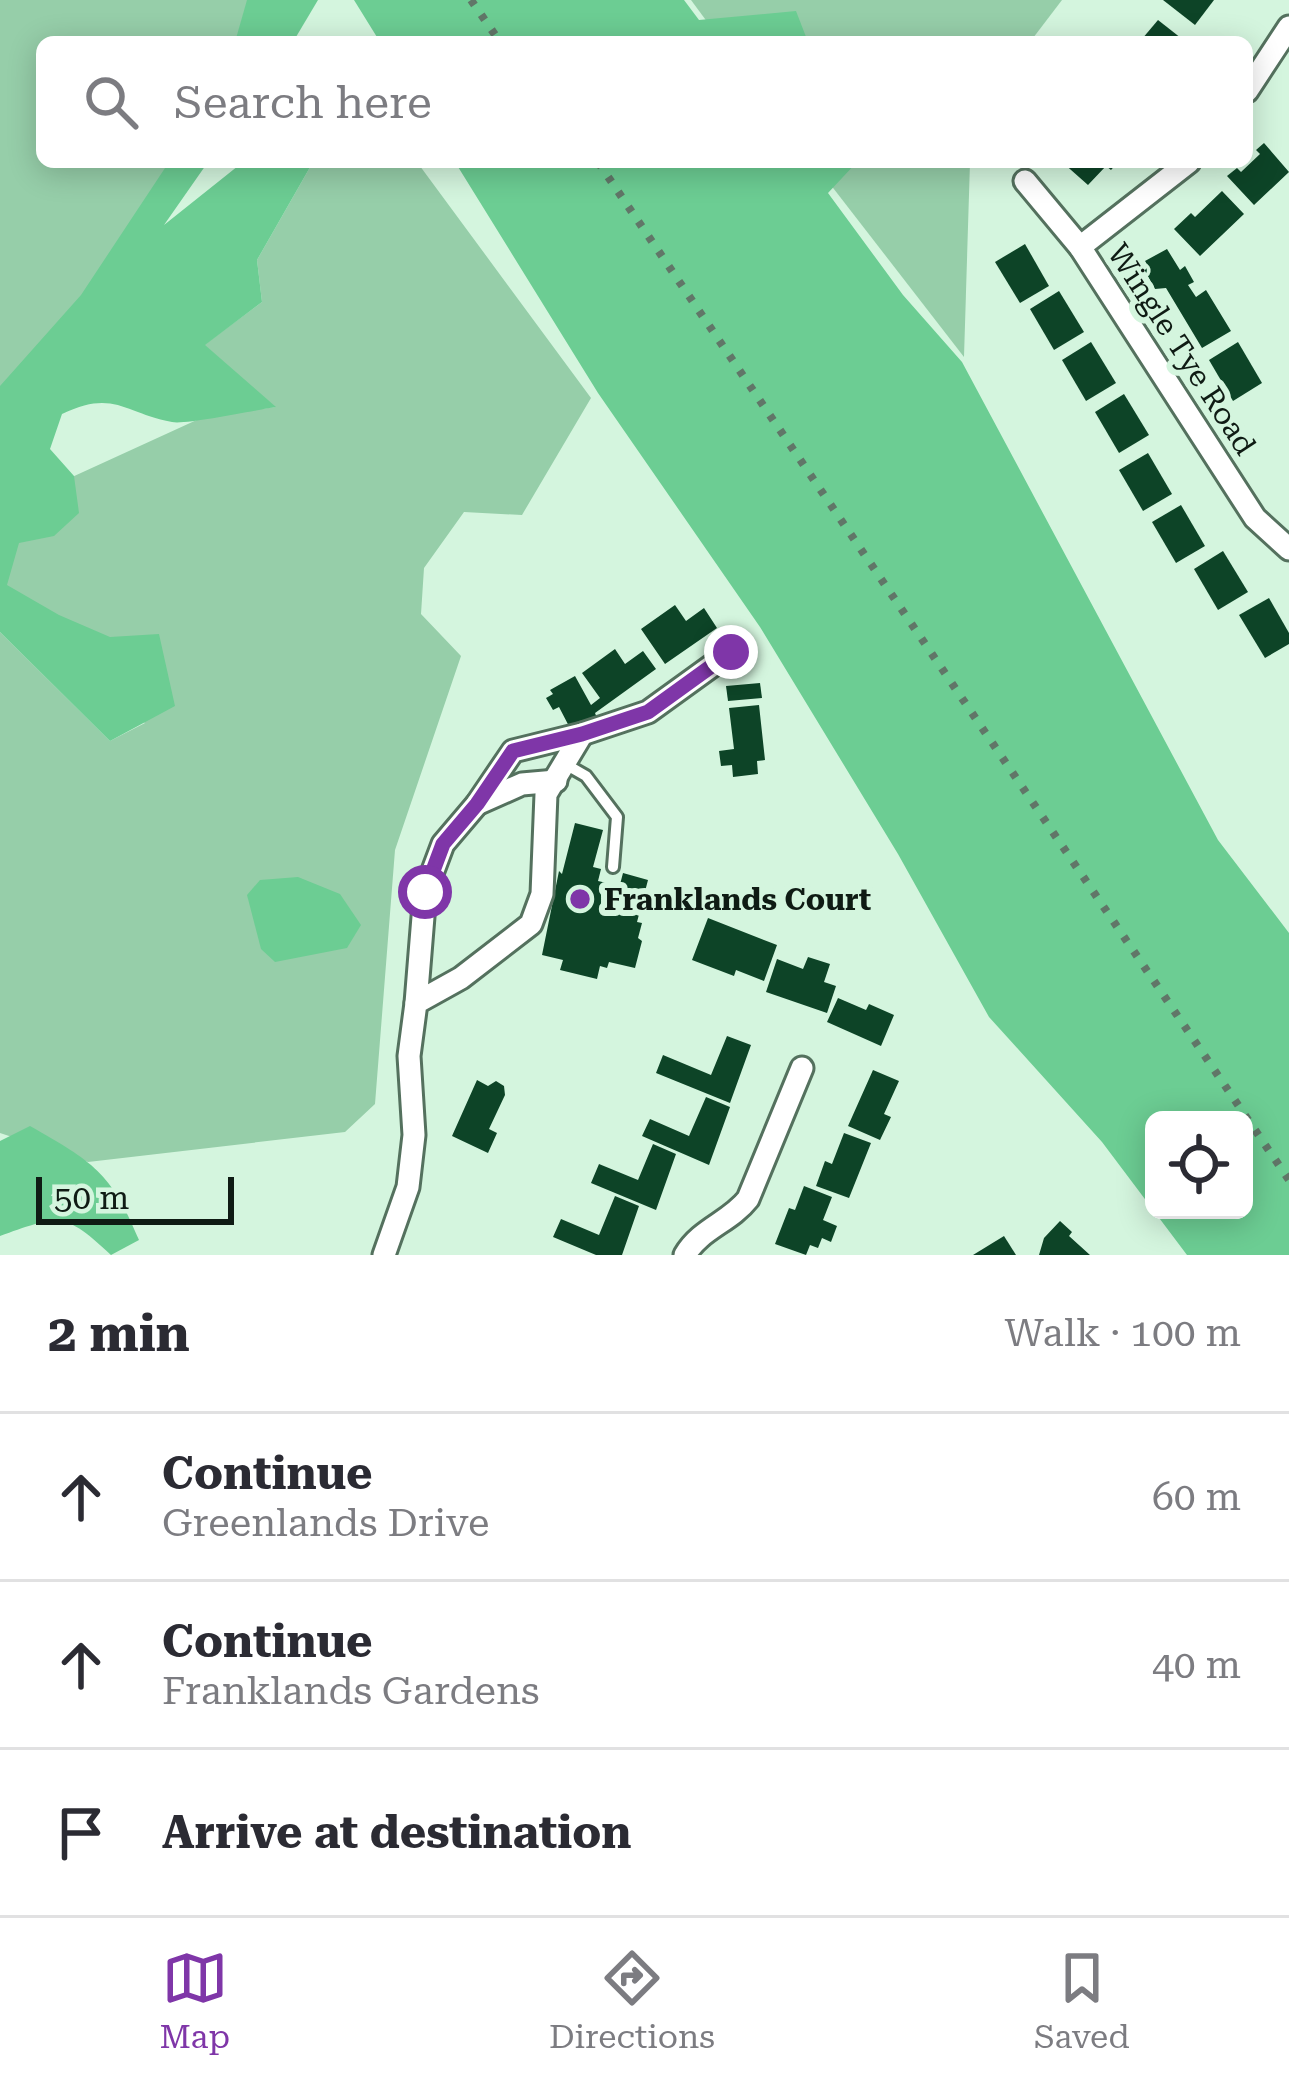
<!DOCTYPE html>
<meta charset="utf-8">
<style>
:root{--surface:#fff;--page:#f7f7f7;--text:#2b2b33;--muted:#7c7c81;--line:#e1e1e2;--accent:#7f36a8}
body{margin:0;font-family:"Roboto Serif",serif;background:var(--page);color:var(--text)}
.controls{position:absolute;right:36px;bottom:36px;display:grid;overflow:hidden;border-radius:18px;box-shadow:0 6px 30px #0003}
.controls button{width:108px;height:108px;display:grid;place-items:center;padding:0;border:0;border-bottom:3px solid var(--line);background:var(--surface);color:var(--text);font:60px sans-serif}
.scale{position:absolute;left:36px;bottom:30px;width:198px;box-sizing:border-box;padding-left:12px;border:6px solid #0f1b14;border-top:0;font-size:33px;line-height:42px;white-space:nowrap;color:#0f1b14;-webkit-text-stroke:9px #d4f5de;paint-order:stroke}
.stop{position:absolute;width:36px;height:36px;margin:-27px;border:9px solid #7f36a8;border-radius:50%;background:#fff}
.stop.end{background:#7f36a8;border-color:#fff;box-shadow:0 3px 12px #0008}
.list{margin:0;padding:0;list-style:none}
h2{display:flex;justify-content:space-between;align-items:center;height:156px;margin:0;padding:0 48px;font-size:51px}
h2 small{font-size:39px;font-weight:400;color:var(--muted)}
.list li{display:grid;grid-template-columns:78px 1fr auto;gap:36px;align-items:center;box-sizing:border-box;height:168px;padding:0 48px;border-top:3px solid var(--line)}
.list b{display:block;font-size:45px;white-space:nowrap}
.list p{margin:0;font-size:39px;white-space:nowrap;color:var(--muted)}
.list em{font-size:39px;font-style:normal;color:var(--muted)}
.icon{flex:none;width:66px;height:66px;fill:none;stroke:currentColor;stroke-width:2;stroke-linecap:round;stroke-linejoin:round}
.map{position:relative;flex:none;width:1289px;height:1255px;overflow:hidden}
.search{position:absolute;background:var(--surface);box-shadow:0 6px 30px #0003;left:36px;right:36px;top:36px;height:132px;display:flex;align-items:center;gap:30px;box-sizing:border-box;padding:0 42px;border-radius:18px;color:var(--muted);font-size:45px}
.sheet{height:660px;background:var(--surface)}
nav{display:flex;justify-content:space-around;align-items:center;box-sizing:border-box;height:168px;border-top:3px solid var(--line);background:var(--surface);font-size:33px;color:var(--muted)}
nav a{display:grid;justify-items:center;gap:6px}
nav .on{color:var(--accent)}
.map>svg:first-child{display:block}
.green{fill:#96cea9}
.forest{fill:#6ccd93;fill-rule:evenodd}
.building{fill:#0d4427}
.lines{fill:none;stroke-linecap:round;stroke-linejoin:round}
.lane-casing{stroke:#54715e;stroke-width:16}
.street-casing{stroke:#54715e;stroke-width:27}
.lane{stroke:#fff;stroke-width:10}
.street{stroke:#fff;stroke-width:21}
.rail{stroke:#617668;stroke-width:8;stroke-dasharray:6 12;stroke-linecap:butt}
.route{stroke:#7f36a8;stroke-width:15}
.poi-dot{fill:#7f36a8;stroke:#d4f5de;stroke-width:4.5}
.labels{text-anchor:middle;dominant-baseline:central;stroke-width:12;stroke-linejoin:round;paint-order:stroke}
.street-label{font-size:30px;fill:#0f1b14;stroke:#d4f5de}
.poi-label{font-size:30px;font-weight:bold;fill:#0f1b14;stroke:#d4f5de;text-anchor:start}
</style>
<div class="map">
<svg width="1289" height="1255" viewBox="0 0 1289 1255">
<rect width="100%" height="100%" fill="#d4f5de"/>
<g class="green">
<path d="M 0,0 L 263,0 L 250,42 L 42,42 L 42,162 L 186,162 L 0,428 Z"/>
<path d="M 691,0 L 1062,0 L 1030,42 L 722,42 Z"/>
<path d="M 313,162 L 417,162 L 591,398 L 522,515 L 464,512 L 424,568 L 421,614 L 461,656 L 395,850 L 375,1104 L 345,1132 L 88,1162 L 0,1133 L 0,632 L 110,741 L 145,723 L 0,618 L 0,510 L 201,418 L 275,407 L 204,345 L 262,302 L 257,260 Z"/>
<path d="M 813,162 L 970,162 L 964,357 Z"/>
</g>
<g class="forest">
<path d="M 247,0 L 318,0 L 293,42 L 235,42 Z"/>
<path d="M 354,0 L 684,0 L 699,20 L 796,11 L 808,42 L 380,42 Z"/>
<path d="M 169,162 L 208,162 L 164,225 L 243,162 L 313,162 L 257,260 L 262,302 L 205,345 L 276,407 C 256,410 186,425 172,422 C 124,413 114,389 62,414 L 50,449 L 74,476 L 79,513 L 54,536 L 19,543 L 7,585 L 59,615 L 110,637 L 159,634 L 175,706 L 110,741 L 0,632 L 0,386 L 81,295 Z"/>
<path d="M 455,162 L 857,162 L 828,193 L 903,295 L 962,362 L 1218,840 L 1289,933 L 1289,1255 L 1187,1255 L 1102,1142 L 989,1017 L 898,854 L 760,627 L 598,393 ZM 1244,1120 L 1244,1210 L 1154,1210 L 1154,1120 Z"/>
<path d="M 298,877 L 340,894 L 361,925 L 347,948 L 275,962 L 261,949 L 247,895 L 260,880 Z"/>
<path d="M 30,1126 C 93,1162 111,1172 139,1240 L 111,1255 C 64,1211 59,1215 0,1236 L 0,1141 Z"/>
</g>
<g class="building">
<path d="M 1163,0 L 1214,0 L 1195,25 Z"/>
<path d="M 1158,20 L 1186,42 L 1147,42 L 1142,39 Z"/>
<path d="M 1264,143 L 1289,172 L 1254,205 L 1227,176 L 1237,168 L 1241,172 L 1260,154 L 1256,150 Z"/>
<path d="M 1062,162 L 1118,162 L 1111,170 L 1106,166 L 1088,185 Z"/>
<path d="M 1222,191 L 1244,214 L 1200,256 L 1174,229 L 1191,213 L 1195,217 Z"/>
<path d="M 1025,244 L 1049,286 L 1020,303 L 995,262 Z"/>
<path d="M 1167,249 L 1180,270 L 1185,266 L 1194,282 L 1188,285 L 1196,297 L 1206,290 L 1231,331 L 1202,348 L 1166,288 L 1155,289 L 1144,269 L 1148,267 L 1145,261 Z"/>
<path d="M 1059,291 L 1084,332 L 1054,350 L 1030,309 Z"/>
<path d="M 1091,342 L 1116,383 L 1086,401 L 1062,360 Z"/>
<path d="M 1238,342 L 1262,383 L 1233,401 L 1209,360 Z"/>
<path d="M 1124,394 L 1149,435 L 1119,453 L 1095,412 Z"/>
<path d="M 1148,453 L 1172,494 L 1143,511 L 1119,470 Z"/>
<path d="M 1181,505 L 1205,546 L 1176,563 L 1152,522 Z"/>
<path d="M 1223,551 L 1248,592 L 1218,610 L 1194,569 Z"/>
<path d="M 1269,598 L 1289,633 L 1289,644 L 1265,658 L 1239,615 Z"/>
<path d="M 675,605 L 686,621 L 704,608 L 717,628 L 665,664 L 641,629 Z"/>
<path d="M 615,649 L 625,664 L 643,651 L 656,669 L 595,713 L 597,718 L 572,732 L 559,707 L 553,710 L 546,698 L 553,694 L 550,690 L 575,676 L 591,705 L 600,698 L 582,673 Z"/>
<path d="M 760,683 L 762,698 L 728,701 L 726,686 Z"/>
<path d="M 759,705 L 765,760 L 757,761 L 758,774 L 733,777 L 732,765 L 721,766 L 719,751 L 734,749 L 729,708 Z"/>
<path d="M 575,823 L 603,830 L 593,867 L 601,869 L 598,881 L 611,884 L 604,913 L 612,915 L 623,873 L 648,880 L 637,922 L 642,923 L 638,938 L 642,941 L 635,968 L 609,962 L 607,968 L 600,966 L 597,979 L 560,970 L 563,960 L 542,955 L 559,871 L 562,874 Z"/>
<path d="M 708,918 L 777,945 L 764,981 L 736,970 L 734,976 L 692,960 Z"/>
<path d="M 808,957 L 830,964 L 824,982 L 836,986 L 827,1013 L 766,992 L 777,959 L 803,969 Z"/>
<path d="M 838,998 L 866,1010 L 869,1004 L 894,1015 L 881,1046 L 827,1022 Z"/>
<path d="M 727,1036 L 751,1045 L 730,1103 L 656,1073 L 663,1055 L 711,1075 Z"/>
<path d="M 873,1070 L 899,1081 L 884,1114 L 891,1117 L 880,1140 L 848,1126 Z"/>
<path d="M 477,1080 L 488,1086 L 496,1081 L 504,1086 L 505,1095 L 489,1129 L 497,1133 L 488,1153 L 452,1136 Z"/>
<path d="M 706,1097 L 730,1107 L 709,1165 L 642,1136 L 650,1119 L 689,1136 Z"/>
<path d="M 844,1133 L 871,1143 L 849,1198 L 816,1186 L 825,1161 L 832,1164 Z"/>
<path d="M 653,1144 L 676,1154 L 656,1210 L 591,1183 L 599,1164 L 638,1180 Z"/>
<path d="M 804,1186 L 832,1197 L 823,1220 L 837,1226 L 831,1242 L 822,1238 L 818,1248 L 810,1245 L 806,1255 L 775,1244 L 789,1208 L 795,1210 Z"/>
<path d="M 615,1196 L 639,1206 L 622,1255 L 596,1255 L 553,1237 L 561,1219 L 599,1235 Z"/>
<path d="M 1060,1221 L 1072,1232 L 1069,1236 L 1090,1255 L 1039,1255 L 1044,1238 Z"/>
<path d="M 1004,1236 L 1016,1255 L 973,1255 Z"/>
</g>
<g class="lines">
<defs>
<path id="lane" d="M 565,764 L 586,776 L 617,817 L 613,867"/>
<g id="street">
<path d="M 1247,91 L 1289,27"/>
<path d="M 1025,181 L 1080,247 L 1255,518 L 1289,549"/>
<path d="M 1080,247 L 1189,162"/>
<path d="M 477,804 L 522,784 L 556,781"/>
<path d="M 416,1003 L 425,892 L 443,844 L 477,804 L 513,751 L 582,734 L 648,712 L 731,652"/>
<path d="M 384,1255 L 408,1187 L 414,1135 L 409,1056 L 416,1003 L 461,978 L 531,924 L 542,894 L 546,794 L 582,734"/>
<path d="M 685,1255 C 700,1229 730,1222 748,1199 L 802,1068"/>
</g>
</defs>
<use href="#lane" class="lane-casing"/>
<use href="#street" class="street-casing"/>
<use href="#lane" class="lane"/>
<use href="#street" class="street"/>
<g class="rail">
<path d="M 471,0 L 500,42"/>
<path d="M 598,162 L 1289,1180"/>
</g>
</g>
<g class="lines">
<path class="route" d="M 425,892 L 443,844 L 477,804 L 513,751 L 582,734 L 648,712 L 731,652"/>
</g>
<circle class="poi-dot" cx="580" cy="899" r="12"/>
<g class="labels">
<g class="street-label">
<text transform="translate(1182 349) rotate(57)">Wingle Tye Road</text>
</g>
<g class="poi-label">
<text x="604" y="899">Franklands Court</text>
</g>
</g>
</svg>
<div class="controls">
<button><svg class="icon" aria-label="locate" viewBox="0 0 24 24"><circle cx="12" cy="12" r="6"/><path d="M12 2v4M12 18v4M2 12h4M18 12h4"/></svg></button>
</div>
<div class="scale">50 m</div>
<div class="stop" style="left:425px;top:892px"></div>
<div class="stop end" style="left:731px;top:652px"></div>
<div class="search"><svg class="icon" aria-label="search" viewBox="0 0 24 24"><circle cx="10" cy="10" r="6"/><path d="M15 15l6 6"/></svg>Search here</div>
</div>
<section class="sheet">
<h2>2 min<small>Walk · 100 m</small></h2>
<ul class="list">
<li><svg class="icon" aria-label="ahead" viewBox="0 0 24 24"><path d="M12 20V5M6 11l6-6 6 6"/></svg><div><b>Continue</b><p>Greenlands Drive</p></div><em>60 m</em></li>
<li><svg class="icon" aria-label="ahead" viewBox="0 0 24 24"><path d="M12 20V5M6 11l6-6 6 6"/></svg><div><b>Continue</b><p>Franklands Gardens</p></div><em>40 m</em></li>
<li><svg class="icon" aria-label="arrive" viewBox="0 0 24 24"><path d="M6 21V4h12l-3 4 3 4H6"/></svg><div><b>Arrive at destination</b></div></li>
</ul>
</section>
<nav>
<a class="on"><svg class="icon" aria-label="map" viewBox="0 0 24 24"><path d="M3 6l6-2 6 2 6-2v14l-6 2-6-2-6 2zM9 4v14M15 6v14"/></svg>Map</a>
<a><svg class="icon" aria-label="directions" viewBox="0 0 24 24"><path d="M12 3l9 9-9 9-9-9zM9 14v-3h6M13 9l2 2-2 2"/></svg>Directions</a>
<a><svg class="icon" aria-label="saved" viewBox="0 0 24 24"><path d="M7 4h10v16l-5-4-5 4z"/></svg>Saved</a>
</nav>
